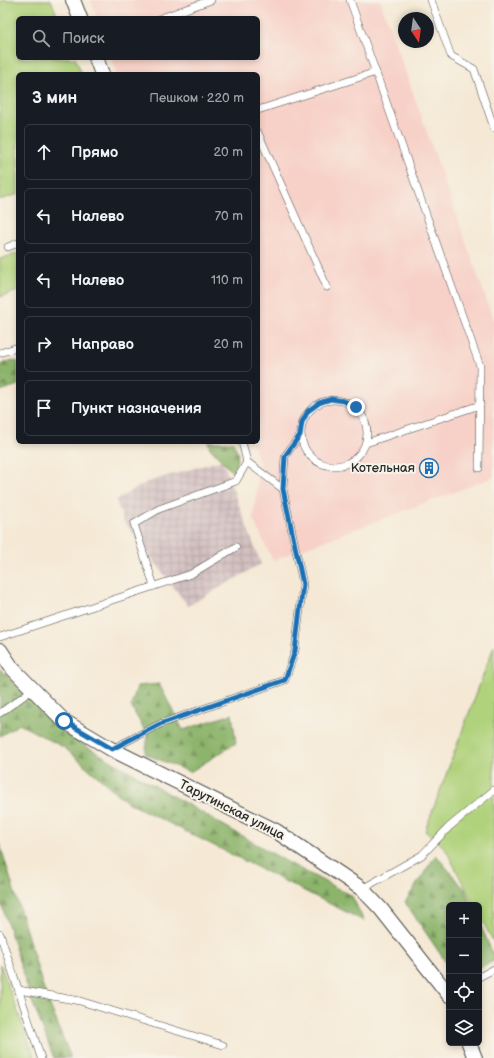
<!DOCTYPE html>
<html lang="ru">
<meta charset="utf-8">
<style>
:root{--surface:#171b24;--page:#242831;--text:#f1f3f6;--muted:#9ea1a6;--line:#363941}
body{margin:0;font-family:"Balsamiq Sans",sans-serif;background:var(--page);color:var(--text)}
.controls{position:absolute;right:12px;bottom:12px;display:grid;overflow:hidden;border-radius:6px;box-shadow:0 2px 6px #0003}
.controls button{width:36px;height:36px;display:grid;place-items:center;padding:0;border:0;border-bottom:1px solid var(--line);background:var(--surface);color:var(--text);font:20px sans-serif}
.compass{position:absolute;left:398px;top:12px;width:36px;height:36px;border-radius:50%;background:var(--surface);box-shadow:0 2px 6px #0003;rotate:167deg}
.stop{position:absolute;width:12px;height:12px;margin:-9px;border:3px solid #1f6fb2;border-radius:50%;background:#fff}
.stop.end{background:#1f6fb2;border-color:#fff;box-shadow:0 1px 4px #0008}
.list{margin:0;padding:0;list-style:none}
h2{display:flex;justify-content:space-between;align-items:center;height:52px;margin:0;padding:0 16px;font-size:17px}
h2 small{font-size:13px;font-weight:400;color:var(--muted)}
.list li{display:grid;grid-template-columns:26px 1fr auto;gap:12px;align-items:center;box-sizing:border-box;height:56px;margin:0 8px 8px;padding:0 8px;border:1px solid var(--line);border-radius:6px}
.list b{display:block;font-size:15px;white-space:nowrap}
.list em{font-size:13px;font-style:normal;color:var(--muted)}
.icon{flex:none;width:22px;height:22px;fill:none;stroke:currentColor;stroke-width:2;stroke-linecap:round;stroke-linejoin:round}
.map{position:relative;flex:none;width:494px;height:1058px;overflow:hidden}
.search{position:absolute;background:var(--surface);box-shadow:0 2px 6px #0003;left:16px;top:16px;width:244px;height:44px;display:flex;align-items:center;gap:10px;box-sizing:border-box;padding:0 14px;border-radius:6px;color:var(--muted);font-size:15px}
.panel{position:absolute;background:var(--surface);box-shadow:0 2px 6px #0003;left:16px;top:72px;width:244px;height:372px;border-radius:6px}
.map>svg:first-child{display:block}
.built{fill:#f7d1c8}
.industrial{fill:url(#industrial-grid)}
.green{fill:#b0d27b;stroke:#6e7e53}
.forest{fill:url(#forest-firs);stroke:#5c704b}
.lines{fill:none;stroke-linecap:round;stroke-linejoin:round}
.lane-casing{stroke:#494844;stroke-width:8}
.street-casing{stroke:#494844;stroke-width:16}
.lane{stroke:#fff;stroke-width:7}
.street{stroke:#fff;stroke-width:14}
.route{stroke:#1f6fb2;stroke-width:5}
.labels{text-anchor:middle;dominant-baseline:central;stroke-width:4;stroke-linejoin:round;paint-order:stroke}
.poi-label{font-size:13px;fill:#2b2b2b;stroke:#f7f3e8;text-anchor:end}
.street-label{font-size:13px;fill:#2b2b2b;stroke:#f7f3e8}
</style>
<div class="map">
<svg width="494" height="1058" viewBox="0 0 494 1058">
<defs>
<pattern id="industrial-grid" width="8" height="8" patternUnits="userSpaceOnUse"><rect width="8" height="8" fill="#d2bfc0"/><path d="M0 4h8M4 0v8" fill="none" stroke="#b4a4a5"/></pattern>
<pattern id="forest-firs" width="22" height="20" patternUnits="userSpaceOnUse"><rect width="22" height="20" fill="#8cb46b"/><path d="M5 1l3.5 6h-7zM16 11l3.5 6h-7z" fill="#739358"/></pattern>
</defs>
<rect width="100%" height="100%" fill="#f7f3e8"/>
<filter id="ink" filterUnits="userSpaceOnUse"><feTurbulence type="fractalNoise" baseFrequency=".025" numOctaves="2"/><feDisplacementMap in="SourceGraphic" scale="8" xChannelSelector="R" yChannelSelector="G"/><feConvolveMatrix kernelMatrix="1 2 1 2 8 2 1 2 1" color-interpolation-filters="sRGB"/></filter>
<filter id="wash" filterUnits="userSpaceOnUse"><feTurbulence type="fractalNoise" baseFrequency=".012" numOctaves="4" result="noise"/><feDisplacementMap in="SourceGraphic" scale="16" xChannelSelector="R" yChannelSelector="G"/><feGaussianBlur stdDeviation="0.9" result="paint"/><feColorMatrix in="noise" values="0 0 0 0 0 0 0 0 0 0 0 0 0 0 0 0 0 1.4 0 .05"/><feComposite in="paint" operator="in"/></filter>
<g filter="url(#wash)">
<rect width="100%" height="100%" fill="#f5e9d5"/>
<path class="built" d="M 91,0 L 380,0 L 494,321 L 494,477 L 289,554 L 273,561 L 253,519 L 260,464 L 252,442 L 258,442 L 258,74 L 117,74 L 111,58 L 258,58 L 258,18 L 97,18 Z"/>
<path class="industrial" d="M 222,460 L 261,564 L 188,606 L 123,520 L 116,500 L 147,482 Z"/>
<g class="green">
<path d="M 4,0 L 51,0 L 58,18 L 18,18 L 18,58 L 75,58 L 82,74 L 18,74 L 18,194 L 0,200 L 0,2 Z"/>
<path d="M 18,253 L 18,291 L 0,297 L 0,259 Z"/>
<path d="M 494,646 L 494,943 L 479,914 L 479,905 L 474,905 L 445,848 L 425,831 Z"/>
<path d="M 0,964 L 35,1058 L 0,1058 Z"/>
</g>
<g class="forest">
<path d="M 12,360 L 18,362 L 18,385 L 0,391 L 0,365 Z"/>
<path d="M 208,442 L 233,442 L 238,454 L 234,474 L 210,448 Z"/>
<path d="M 0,669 L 65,734 L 289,863 L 352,896 L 364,921 L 127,802 L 65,748 L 19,724 L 0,736 Z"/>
<path d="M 159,684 L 183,730 L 232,714 L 236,743 L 190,772 L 145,754 L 148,737 L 131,706 L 137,686 Z"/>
<path d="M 0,844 L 44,990 L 71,1058 L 54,1058 L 30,996 L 0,899 Z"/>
<path d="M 436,855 L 465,890 L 471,905 L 449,905 L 449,967 L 405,902 Z"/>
<path d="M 479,922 L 494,956 L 494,961 L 479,968 Z"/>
</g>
</g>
<g filter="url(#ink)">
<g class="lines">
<defs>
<g id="lane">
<path d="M 350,0 L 480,366 L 479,468"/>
<path d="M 431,0 L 451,56 L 474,69 L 494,128"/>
<path d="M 161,18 L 211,0"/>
<path d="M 258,110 L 376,72"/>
<path d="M 258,133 L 327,287"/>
<path d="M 8,247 L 18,243"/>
<path d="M 0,353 L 18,347"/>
<circle cx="334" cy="433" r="33"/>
<path d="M 242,442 L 247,462 L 283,489"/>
<path d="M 366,443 L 480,405"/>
<path d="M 154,586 L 134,524 L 159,509 L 236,481 L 247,462"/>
<path d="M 0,637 L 191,574 L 236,547"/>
<path d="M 0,713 L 32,690"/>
<path d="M 112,749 L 160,724 L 285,680 L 295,651 L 303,584 L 283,489 L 285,456 L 300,435"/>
<path d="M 362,889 L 422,855 L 449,827 L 494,790"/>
<path d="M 0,934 L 41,1058"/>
<path d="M 479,977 L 494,969"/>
<path d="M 19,990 L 80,1001 L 223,1045"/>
</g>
<g id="street">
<path d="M 73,0 L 80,18"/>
<path d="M 96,58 L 102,74"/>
<path d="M 0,650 L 12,668 L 64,721 L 111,749 L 276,831 L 362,889 L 381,909 L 449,995"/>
<path d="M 469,1043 L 475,1058"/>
</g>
</defs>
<use href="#lane" class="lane-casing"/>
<use href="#street" class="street-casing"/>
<use href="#lane" class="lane"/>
<use href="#street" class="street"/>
</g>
</g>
<g class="lines" filter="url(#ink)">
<path class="route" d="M 64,721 L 112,749 L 160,724 L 285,680 L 295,651 L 303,584 L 283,489 L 285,456 L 300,435 L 302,422 L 308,411 L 319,403 L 331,399 L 344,401 L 356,407"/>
</g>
<defs>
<symbol id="building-ring" viewBox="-11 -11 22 22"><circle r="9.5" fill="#f7f3e8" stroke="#1f6fb2" stroke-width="1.5"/><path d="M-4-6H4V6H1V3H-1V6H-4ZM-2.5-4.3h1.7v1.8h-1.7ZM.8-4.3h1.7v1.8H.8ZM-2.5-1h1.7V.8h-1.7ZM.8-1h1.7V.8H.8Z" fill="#1f6fb2"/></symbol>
</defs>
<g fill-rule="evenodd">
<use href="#building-ring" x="418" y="457" width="22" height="22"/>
</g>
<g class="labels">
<g class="poi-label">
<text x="415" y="468">Котельная</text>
</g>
<g class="street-label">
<text transform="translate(232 810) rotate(27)">Тарутинская улица</text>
</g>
</g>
</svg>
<div class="controls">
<button>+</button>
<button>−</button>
<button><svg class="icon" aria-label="locate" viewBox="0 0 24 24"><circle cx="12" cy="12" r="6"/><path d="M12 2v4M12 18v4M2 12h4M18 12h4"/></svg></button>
<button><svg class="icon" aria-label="layers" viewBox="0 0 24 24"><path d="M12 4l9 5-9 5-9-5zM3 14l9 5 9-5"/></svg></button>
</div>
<svg class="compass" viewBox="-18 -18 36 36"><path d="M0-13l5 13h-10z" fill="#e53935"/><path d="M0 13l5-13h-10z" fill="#9ea1a6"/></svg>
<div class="stop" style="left:64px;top:721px"></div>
<div class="stop end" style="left:356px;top:407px"></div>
<div class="search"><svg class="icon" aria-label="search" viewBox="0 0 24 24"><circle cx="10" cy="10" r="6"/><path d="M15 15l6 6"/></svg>Поиск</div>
<section class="panel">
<h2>3 мин<small>Пешком · 220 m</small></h2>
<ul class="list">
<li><svg class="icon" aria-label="ahead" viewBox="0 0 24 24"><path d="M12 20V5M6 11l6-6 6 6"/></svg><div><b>Прямо</b></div><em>20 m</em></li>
<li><svg class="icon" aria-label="left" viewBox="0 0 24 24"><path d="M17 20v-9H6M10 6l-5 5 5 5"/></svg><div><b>Налево</b></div><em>70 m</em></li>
<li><svg class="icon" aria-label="left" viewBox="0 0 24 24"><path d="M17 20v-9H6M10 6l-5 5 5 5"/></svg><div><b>Налево</b></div><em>110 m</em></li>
<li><svg class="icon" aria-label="right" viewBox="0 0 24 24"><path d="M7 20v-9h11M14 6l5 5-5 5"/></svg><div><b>Направо</b></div><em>20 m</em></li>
<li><svg class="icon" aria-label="arrive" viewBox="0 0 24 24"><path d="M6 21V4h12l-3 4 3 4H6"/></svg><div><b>Пункт назначения</b></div></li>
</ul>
</section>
</div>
